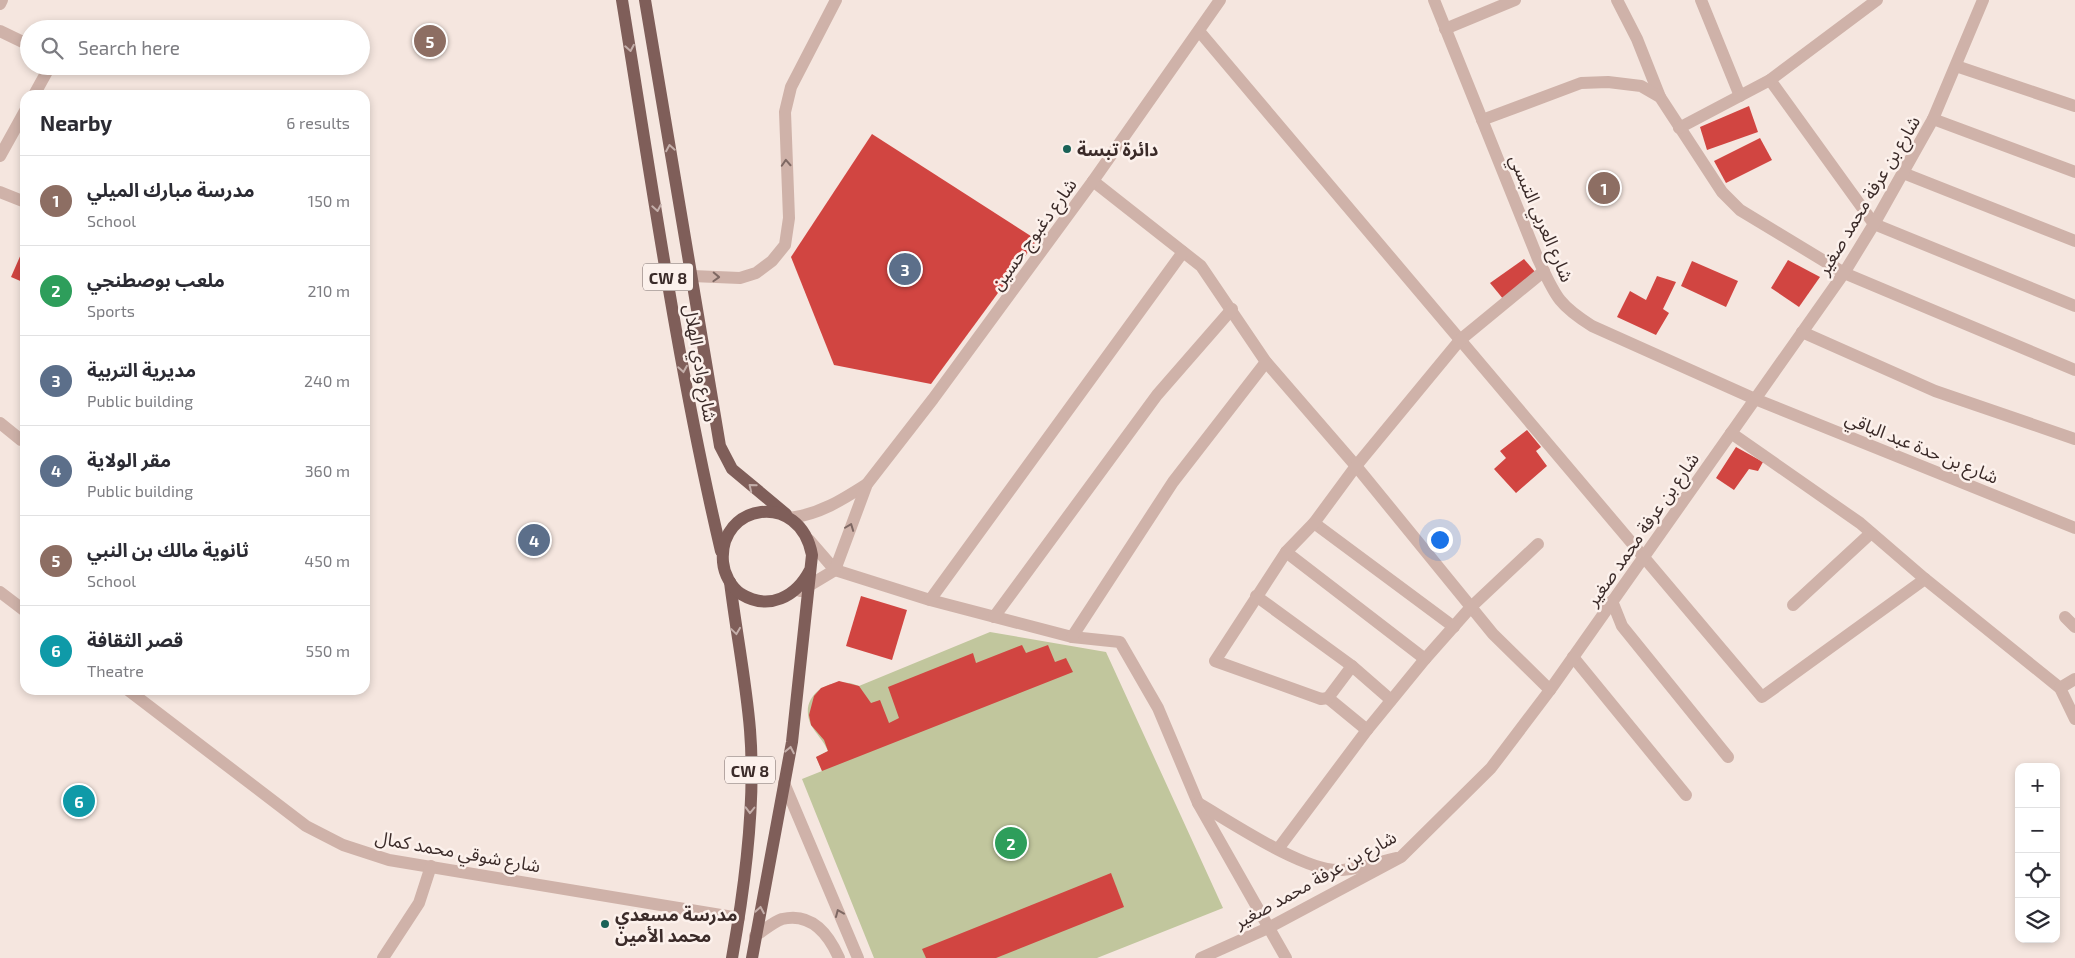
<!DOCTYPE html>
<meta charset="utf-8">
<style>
:root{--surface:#fff;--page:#f7f7f7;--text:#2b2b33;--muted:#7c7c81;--line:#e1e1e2;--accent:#1a6257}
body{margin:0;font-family:"Exo 2","Noto Sans Arabic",sans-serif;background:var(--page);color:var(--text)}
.controls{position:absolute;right:15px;bottom:15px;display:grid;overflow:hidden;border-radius:10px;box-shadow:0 2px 8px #0003}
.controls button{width:45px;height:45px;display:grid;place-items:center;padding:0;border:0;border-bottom:1px solid var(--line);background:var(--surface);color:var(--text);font:25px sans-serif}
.you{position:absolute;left:1439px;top:539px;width:18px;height:18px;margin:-12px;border:4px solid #fff;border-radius:50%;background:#1a73e8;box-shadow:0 0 0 8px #1a73e833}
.badge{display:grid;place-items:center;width:32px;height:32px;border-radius:50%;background:var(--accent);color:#fff;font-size:16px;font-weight:700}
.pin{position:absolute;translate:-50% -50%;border:2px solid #fff;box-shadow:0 1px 5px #0006}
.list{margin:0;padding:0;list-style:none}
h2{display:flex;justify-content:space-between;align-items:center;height:65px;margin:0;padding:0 20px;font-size:21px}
h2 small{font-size:16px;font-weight:400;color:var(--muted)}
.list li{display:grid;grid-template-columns:32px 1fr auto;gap:15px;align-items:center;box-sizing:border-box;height:90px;padding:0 20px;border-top:1px solid var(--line)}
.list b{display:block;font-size:19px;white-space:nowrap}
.list p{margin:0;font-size:16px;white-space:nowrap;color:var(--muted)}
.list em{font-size:16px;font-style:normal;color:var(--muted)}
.icon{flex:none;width:28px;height:28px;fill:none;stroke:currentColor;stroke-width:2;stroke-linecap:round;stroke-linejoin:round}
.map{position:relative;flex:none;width:2075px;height:958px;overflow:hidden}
.search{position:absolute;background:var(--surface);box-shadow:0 2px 8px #0003;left:20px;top:20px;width:350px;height:55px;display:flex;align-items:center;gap:12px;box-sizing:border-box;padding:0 18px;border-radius:28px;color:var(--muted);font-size:19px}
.panel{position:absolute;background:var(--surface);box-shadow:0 2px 8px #0003;left:20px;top:90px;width:350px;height:605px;border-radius:15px}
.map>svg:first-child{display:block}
.green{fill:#c1c69d}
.building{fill:#d14541}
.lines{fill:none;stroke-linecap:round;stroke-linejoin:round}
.minor{stroke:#cfb2a9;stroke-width:12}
.tertiary{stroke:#cfb2a9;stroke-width:12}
.primary{stroke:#7f5e59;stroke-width:12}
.oneway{stroke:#c4afaa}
.oneway2{stroke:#7e6863}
.poi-dot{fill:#1a6257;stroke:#fcf1ec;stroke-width:2}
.labels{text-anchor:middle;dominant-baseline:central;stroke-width:5;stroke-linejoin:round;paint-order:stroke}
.shield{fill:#fcf1ec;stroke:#756664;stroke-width:1}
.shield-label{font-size:16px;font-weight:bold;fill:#3b2b29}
.poi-label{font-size:18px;font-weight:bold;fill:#3b2b29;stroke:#fcf1ec;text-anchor:start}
.street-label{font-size:18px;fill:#3b2b29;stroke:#fcf1ec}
</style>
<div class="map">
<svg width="2075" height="958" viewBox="0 0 2075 958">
<rect width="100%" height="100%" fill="#f5e6df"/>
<path class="green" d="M 990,632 L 1106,652 L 1223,908 L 1097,958 L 874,958 L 802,779 L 822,771 L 816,757 L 828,751 C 824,741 816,734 811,725 C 797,695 832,674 859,686 Z"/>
<g class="building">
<path d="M 1749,106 L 1758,132 L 1707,150 L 1700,127 Z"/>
<path d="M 872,134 L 1037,240 L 931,384 L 834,365 L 791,257 Z"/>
<path d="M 1760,138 L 1772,160 L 1726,183 L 1714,161 Z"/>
<path d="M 25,245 L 25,283 L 11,277 Z"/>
<path d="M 1524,259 L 1536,273 L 1504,300 L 1490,283 Z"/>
<path d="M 1788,260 L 1820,277 L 1799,307 L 1771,288 Z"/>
<path d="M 1692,261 L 1738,281 L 1726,307 L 1681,286 Z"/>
<path d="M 1657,276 L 1676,282 L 1663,309 L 1669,313 L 1656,335 L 1617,317 L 1630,291 L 1646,300 Z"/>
<path d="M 1527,430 L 1541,447 L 1536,451 L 1547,466 L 1516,493 L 1494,469 L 1506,458 L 1500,451 Z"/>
<path d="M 1736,447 L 1763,462 L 1758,471 L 1749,469 L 1734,490 L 1716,478 Z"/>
<path d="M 861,596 L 907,610 L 892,660 L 846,646 Z"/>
<path d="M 1022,645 L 1026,653 L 1048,645 L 1055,662 L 1066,658 L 1073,672 L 822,771 L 816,757 L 828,751 L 824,740 L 811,725 L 809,715 L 814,696 L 821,688 L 839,681 L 859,686 L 871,703 L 880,700 L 889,723 L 899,718 L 888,687 L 973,653 L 976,663 Z"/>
<path d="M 1111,873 L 1124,907 L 996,958 L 926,958 L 922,949 Z"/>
</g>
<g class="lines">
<g class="minor">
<path d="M 1617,0 L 1637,39 L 1660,97"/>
<path d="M 1701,0 L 1740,96"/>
<path d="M 0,4 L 2,0"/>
<path d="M 1445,29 L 1515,0"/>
<path d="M 0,31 L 29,45"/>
<path d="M 1199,31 L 1762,697 L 1925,579"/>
<path d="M 1956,66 L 2075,106"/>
<path d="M 1770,80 L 1874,224 L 2075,306"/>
<path d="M 34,95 L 50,66"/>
<path d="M 1933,119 L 2075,172"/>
<path d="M 1482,120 L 1581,83 L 1608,82 L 1641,86 L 1660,97 L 1722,192 L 1740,210 L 1844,273 L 2075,370"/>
<path d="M 1679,128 L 1770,80 L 1877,0"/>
<path d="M 0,156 L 25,111"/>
<path d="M 1903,173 L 2075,241"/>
<path d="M 1093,181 L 1201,266 L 1266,362 L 1356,466 L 1493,634 L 1550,690"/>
<path d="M 0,192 L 25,202"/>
<path d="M 668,275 L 740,278 L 756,273 L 772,261 L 785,245 L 789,218 L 785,112 L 791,87 L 836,0"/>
<path d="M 1802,332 L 1935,391 L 2075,439"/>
<path d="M 0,423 L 21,440 L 25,441"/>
<path d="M 1731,433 L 1860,523 L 1925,579 L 2060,688 L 2075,719"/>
<path d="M 1314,523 L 1454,627"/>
<path d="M 809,540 L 835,570 L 930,600 L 1072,637 L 1120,642 L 1158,708 L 1198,803 L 1286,958"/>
<path d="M 1286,552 L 1425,659"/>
<path d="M 0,592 L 25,611"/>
<path d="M 1256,596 L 1352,666 L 1391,700"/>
<path d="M 930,600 L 1183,252"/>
<path d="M 1612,601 L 1622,626 L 1728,757"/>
<path d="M 1793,605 L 1871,533"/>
<path d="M 994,617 L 1157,395 L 1232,309"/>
<path d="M 2065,617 L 2075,627"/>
<path d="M 1072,637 L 1173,482 L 1266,362"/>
<path d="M 1573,657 L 1686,795"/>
<path d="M 1352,666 L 1328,698 L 1367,730"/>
<path d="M 2060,688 L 2075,679"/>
<path d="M 128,690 L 306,826 L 343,845 L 389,860 L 739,918"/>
<path d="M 1328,698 L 1321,699 L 1215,661 L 1286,552 L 1314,523 L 1356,466 L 1460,340 L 1544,271"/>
<path d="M 1198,803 C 1231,822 1303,871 1339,870 C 1357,870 1378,862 1396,858"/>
<path d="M 1278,849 L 1367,730 L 1425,659 L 1471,607 L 1538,544"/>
<path d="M 383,958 L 419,903 L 431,866"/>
</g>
<g class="tertiary">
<path d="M 1434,0 L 1538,259 C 1555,295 1557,304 1592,326 L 1755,399 L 2075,528"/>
<path d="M 790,518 C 820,514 842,500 867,484"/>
<path d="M 800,591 L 835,570 L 867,484 L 933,399 L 1093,181 L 1220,0"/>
<path d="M 784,783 L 858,958"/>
<path d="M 755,936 C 763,931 773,922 782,919 C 812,912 829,935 839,958"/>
<path d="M 1201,958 L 1268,928 L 1401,857 L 1491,768 L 1550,690 L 1844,273 L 1874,224 L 1933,119 L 1983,0"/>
</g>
<g class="primary">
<path d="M 622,0 C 652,184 678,369 721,551"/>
<path d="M 645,0 L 720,446 L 732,469 L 786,514"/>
<path d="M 730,582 C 736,631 746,681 750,730 C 756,803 745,886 732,958"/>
<path d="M 752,958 L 792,742 L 812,555 C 800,490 718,503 723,562 C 724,574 731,587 741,594 C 769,611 796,597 810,570"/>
</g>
</g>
<defs><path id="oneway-chevron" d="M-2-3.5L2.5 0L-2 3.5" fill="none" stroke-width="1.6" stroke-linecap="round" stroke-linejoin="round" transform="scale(1.25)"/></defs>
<g class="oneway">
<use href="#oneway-chevron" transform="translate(630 48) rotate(80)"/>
<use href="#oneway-chevron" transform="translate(670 148) rotate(-100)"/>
<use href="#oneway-chevron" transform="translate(657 208) rotate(80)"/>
<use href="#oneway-chevron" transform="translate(683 369) rotate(81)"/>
<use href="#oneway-chevron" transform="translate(752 487) rotate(-141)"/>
<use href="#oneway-chevron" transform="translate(736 631) rotate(82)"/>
<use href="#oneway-chevron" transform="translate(790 750) rotate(-79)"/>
<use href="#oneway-chevron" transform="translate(750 810) rotate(91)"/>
<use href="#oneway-chevron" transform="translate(760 910) rotate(-80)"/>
</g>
<g class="oneway2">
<use href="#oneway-chevron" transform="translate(786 163) rotate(-93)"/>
<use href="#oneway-chevron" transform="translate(716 277) rotate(2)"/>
<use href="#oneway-chevron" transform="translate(850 527) rotate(-69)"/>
<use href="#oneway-chevron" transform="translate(839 913) rotate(-113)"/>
</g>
<g class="poi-dot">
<circle cx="1067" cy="149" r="5"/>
<circle cx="605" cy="924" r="5"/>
</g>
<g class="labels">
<g class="shield">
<rect x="643" y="263.5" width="50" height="27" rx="4"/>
<rect x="725" y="756.5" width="50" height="27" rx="4"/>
</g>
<g class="shield-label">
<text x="668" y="277">CW 8</text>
<text x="750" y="770">CW 8</text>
</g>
<g class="poi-label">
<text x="1077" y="149">دائرة تبسة</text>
<text x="615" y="914">مدرسة مسعدي<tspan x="615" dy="21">محمد الأمين</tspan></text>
</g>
<g class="street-label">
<text transform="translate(1868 195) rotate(-59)">شارع بن عرفة محمد صغير</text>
<text transform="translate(1542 218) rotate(67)">شارع العربي التبسي</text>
<text transform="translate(1033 234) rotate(-54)">شارع دغبوج حسين</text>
<text transform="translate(701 363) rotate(80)">شارع وادي الهلال</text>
<text transform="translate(1922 447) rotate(22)">شارع بن حدة عبد الباقي</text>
<text transform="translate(1642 529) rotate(-55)">شارع بن عرفة محمد صغير</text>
<text transform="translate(458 851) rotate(10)">شارع شوقي محمد كمال</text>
<text transform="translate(1315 879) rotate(-29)">شارع بن عرفة محمد صغير</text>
</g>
</g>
</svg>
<div class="controls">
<button>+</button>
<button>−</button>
<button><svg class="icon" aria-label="locate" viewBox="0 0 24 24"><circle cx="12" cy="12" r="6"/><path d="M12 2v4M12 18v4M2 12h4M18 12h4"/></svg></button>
<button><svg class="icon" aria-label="layers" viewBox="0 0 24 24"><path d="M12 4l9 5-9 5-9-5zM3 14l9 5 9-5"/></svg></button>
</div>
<div class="you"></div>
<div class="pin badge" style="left:1604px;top:188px;background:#8d6e63">1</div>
<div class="pin badge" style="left:1011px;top:843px;background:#2e9e5b">2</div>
<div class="pin badge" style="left:905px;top:269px;background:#5c6f8a">3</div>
<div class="pin badge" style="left:534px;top:540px;background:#5c6f8a">4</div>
<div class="pin badge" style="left:430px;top:41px;background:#8d6e63">5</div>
<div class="pin badge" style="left:79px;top:801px;background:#0f9aa8">6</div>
<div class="search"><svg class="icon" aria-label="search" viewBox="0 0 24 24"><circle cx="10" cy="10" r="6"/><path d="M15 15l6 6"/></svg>Search here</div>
<section class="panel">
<h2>Nearby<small>6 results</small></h2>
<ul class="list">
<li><span class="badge" style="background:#8d6e63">1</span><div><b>مدرسة مبارك الميلي</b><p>School</p></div><em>150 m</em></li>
<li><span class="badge" style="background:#2e9e5b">2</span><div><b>ملعب بوصطنجي</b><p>Sports</p></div><em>210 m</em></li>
<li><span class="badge" style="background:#5c6f8a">3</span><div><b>مديرية التربية</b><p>Public building</p></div><em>240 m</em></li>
<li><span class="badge" style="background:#5c6f8a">4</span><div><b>مقر الولاية</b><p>Public building</p></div><em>360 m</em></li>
<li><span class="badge" style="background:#8d6e63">5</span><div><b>ثانوية مالك بن النبي</b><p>School</p></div><em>450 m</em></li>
<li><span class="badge" style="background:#0f9aa8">6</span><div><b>قصر الثقافة</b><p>Theatre</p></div><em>550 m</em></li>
</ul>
</section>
</div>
